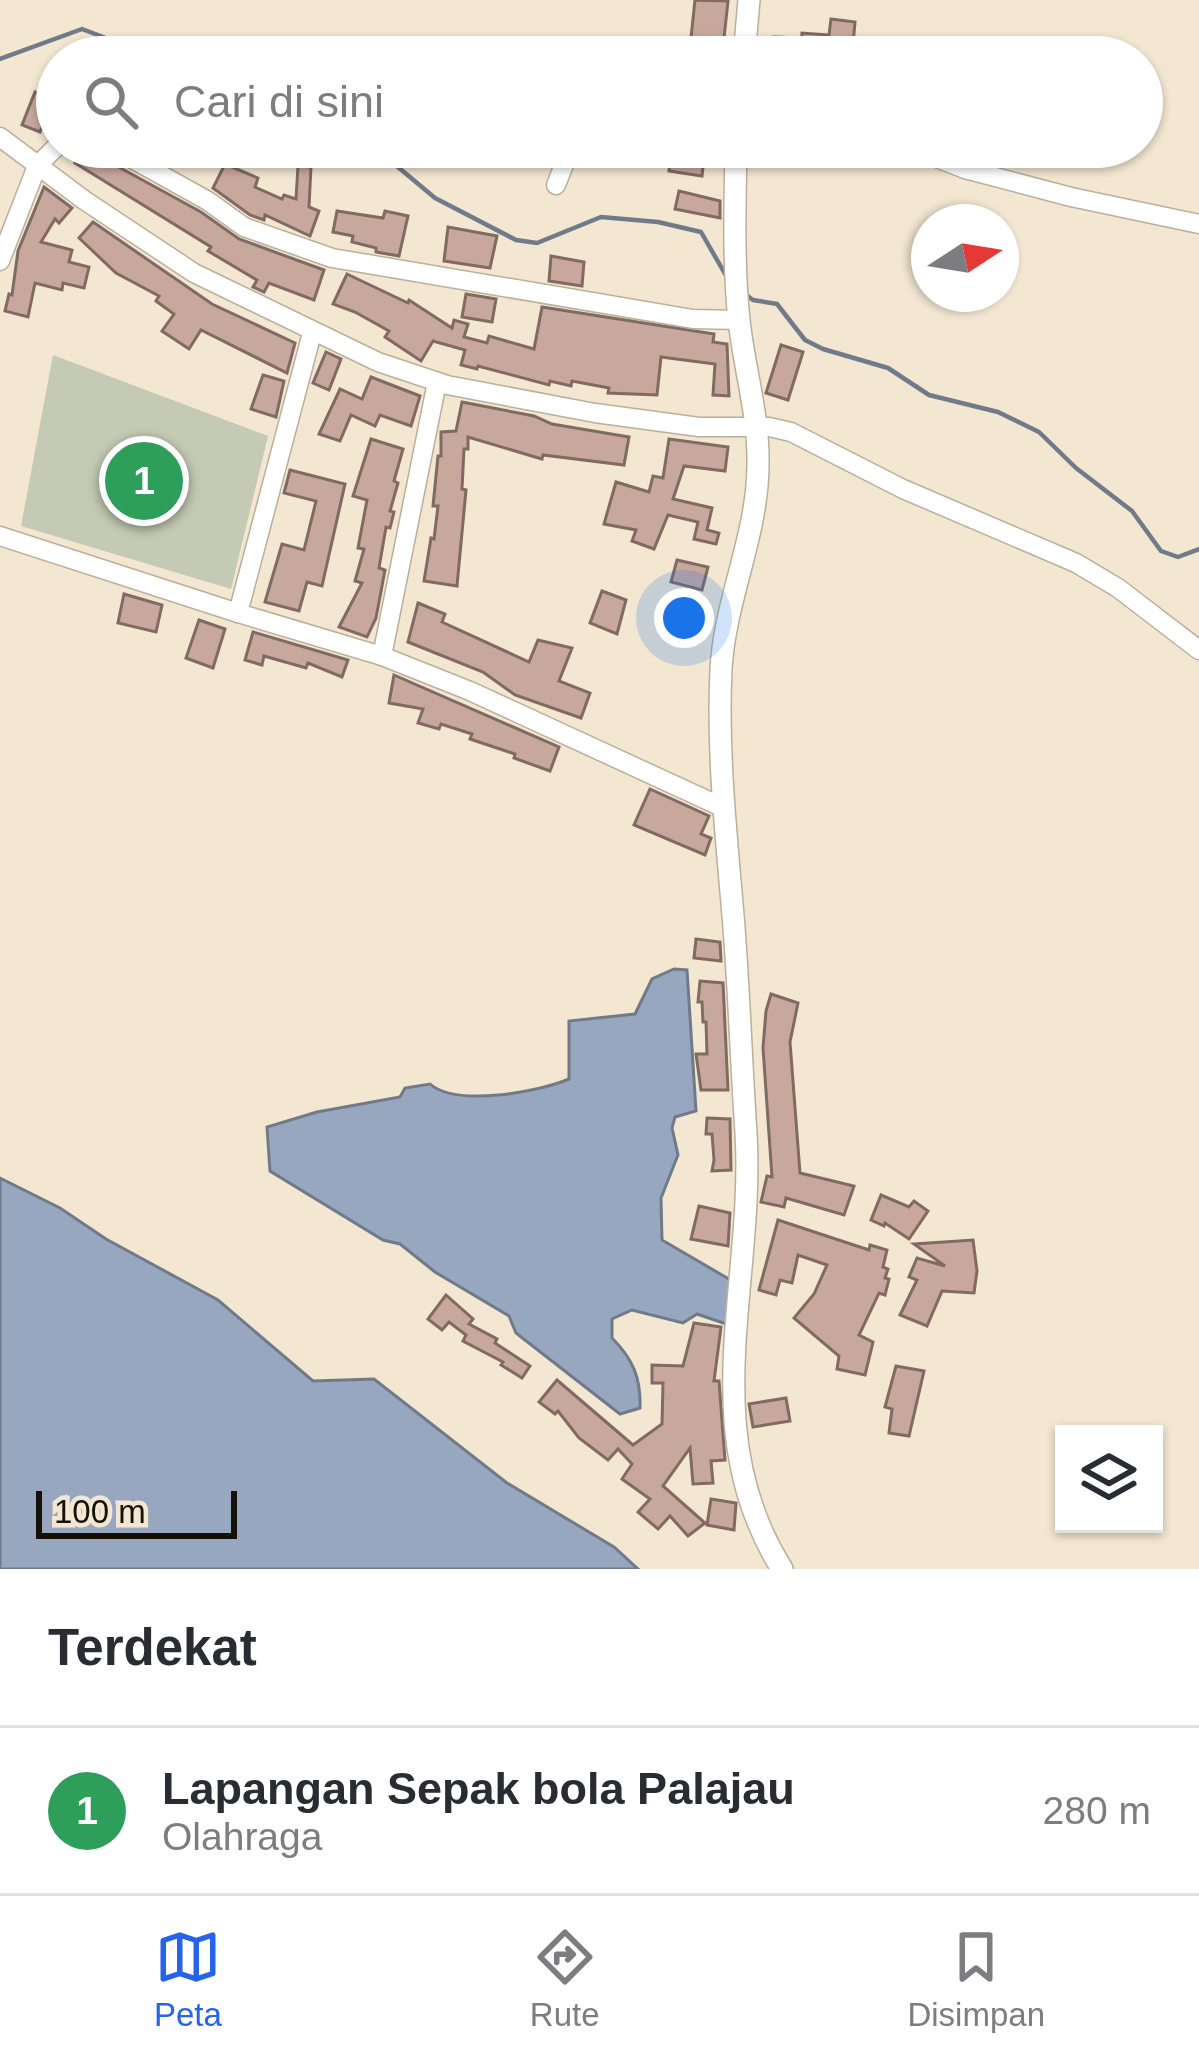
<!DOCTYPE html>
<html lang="id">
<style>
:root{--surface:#fff;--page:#f2f2f3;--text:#2b2b33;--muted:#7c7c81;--line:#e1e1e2;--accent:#2563eb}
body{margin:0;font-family:Arial,sans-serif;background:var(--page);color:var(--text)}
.controls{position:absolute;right:36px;bottom:36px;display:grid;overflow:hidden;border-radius:0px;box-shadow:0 3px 9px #0004}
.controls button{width:108px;height:108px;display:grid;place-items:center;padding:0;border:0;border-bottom:3px solid var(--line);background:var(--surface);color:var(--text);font:60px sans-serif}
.compass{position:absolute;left:911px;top:204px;width:108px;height:108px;border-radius:50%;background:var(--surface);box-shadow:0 3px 9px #0004;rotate:78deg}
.scale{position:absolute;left:36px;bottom:30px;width:201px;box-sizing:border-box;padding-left:12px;border:6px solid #151109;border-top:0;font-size:33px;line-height:42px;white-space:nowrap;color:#151109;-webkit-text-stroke:9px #f3e7d2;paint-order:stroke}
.you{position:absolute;left:684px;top:618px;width:42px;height:42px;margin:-30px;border:9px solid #fff;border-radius:50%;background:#1a73e8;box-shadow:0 0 0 18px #1a73e833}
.badge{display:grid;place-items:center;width:78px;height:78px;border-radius:50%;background:var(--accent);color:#fff;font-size:39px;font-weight:700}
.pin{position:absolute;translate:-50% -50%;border:6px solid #fff;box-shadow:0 3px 12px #0006}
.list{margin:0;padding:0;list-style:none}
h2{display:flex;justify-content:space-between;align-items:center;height:156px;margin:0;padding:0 48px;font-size:51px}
h2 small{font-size:39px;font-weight:400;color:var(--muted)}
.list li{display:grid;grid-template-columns:78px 1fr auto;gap:36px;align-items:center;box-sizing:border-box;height:168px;padding:0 48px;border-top:3px solid var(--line)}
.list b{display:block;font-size:45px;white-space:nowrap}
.list p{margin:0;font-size:39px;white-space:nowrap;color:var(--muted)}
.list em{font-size:39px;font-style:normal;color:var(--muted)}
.icon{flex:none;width:66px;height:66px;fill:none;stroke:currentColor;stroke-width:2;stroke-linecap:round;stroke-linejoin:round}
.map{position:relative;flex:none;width:1199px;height:1569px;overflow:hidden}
.search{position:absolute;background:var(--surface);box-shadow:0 3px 9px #0004;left:36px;right:36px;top:36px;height:132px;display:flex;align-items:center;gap:30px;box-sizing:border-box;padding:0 42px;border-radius:66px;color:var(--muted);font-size:45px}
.sheet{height:324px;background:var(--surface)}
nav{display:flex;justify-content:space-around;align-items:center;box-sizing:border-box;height:168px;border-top:3px solid var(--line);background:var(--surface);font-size:33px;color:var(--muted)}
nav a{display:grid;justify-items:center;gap:6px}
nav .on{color:var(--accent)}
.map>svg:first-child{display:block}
.green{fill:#c4cab3}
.water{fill:#98a7c0;stroke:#717a89;stroke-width:3}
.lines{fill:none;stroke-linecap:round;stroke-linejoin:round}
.stream{stroke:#717a89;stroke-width:4.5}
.building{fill:#c8a89d;stroke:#806a62;stroke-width:3}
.minor-casing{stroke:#bbaf9b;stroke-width:21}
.major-casing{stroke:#bbaf9b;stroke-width:24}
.minor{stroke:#fff;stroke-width:18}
.major{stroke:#fff;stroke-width:21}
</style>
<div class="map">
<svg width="1199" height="1569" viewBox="0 0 1199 1569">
<rect width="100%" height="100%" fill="#f3e7d2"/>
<path class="green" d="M 53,355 L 268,436 L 231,589 L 21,526 Z"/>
<g class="water">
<path d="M 674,969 L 687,970 L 696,1111 L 675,1117 L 672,1128 L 678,1155 L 661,1198 L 662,1240 L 734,1282 L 729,1325 L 697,1314 L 683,1323 L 632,1310 L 612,1319 L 612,1338 C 633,1359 641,1378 640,1408 L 620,1414 L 516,1333 L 509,1316 L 435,1272 L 400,1244 L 383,1240 L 270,1171 L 267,1127 L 317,1112 L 400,1097 L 405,1088 L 430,1084 C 456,1107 539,1092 569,1079 L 569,1021 L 635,1014 L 652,979 Z"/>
<path d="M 0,1178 L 60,1208 L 106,1239 L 218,1300 L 313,1381 L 374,1379 L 507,1483 L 614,1547 L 638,1569 L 0,1569 Z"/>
</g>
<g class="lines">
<g class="stream">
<path d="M 0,59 L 82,29 L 156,57"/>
<path d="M 374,147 L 435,198 L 516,240 L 537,243 L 601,217 L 658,222 L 701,232 L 728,279"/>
<path d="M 745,294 L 753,300 L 777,304 L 805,340 L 823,349 L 888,368 L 929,395 L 998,412 L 1039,432 L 1076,468 L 1132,511 L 1161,551 L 1178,557 L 1199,549"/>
</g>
</g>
<g class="building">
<path d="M 695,0 L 728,1 L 722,57 L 693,57 L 694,47 L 690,47 Z"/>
<path d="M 831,19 L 855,22 L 852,57 L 824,57 L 826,48 L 801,46 L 802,33 L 829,35 Z"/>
<path d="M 774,37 L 801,38 L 799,57 L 774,57 Z"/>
<path d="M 35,92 L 53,99 L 40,132 L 22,125 Z"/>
<path d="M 84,147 L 98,147 L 104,159 L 201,212 L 239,239 L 324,270 L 314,300 L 269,283 L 264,292 L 253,287 L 257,280 L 208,251 L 211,247 L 75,163 Z"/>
<path d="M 672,147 L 688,148 L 687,157 L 704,159 L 702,176 L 669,171 Z"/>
<path d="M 225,164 L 258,178 L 255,187 L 282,199 L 284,195 L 296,199 L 298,166 L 311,167 L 309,207 L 319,211 L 310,236 L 265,215 L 264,220 L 250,215 L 213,188 Z"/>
<path d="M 44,187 L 72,208 L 59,223 L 55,219 L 41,242 L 72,250 L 69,262 L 89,267 L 84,288 L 63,283 L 62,290 L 35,283 L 28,317 L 5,311 L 9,294 L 12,295 L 18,251 Z"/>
<path d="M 679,191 L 720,201 L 720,218 L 675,209 Z"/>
<path d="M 337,211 L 383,218 L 385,211 L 408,216 L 399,256 L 376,252 L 376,248 L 352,242 L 353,236 L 333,232 Z"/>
<path d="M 93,222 L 212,304 L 295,343 L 287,373 L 201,330 L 189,349 L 162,331 L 174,314 L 156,301 L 159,296 L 116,273 L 79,238 Z"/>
<path d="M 448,227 L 497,236 L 490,268 L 444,261 Z"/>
<path d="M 551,256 L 584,262 L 582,286 L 549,281 Z"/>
<path d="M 347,274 L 408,303 L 409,300 L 452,328 L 454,320 L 468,324 L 464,337 L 487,343 L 489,336 L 534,349 L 542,307 L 714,334 L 713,342 L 727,344 L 729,396 L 713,395 L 715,364 L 661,357 L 657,395 L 608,393 L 609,388 L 572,381 L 571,386 L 550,381 L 549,385 L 478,366 L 477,369 L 461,365 L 465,350 L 433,341 L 421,361 L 385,337 L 389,331 L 355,312 L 333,304 Z"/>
<path d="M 466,294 L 496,299 L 492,322 L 462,317 Z"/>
<path d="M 781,345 L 803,352 L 788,400 L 766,393 Z"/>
<path d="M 326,352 L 341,359 L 329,390 L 313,383 Z"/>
<path d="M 263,375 L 284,381 L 276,417 L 251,409 Z"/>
<path d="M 371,377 L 420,396 L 411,426 L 380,415 L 375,426 L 351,415 L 340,441 L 319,434 L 340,389 L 362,399 Z"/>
<path d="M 462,402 L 534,416 L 552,424 L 629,437 L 624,465 L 543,455 L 542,459 L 468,437 L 468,449 L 464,449 L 462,489 L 466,490 L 457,586 L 424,581 L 431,538 L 434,539 L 438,506 L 433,506 L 438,456 L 441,456 L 441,432 L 456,431 Z"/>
<path d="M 371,439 L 403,449 L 394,481 L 398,483 L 390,511 L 394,512 L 390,528 L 386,527 L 379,568 L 385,570 L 376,618 L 367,637 L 339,627 L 362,583 L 355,581 L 364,549 L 358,548 L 367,500 L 353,496 Z"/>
<path d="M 669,439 L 728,447 L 725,471 L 684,466 L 673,499 L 712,508 L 707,530 L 719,533 L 716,544 L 694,539 L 698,522 L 668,515 L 654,549 L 632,541 L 636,530 L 604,524 L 616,482 L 649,492 L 653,476 L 663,478 Z"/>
<path d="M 290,470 L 345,484 L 322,586 L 307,582 L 299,611 L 265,602 L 282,544 L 304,550 L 316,501 L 284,493 Z"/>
<path d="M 677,560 L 708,567 L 702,590 L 671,582 Z"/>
<path d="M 602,591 L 626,600 L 617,634 L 590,623 Z"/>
<path d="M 124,594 L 162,605 L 156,632 L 118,623 Z"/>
<path d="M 418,603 L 445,614 L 442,622 L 529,662 L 538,640 L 572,648 L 559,681 L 590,693 L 581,718 L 515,695 L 483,672 L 408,642 Z"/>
<path d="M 199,620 L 225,629 L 213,668 L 186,658 Z"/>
<path d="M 253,632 L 348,660 L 342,677 L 308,663 L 306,668 L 264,656 L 262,665 L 245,660 Z"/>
<path d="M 394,675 L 559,747 L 550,771 L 514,758 L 515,754 L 470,739 L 472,734 L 441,724 L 439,729 L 418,723 L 423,709 L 389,703 Z"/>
<path d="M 650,789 L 709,816 L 701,834 L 711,838 L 705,855 L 634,825 Z"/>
<path d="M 696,939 L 720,942 L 721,961 L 694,958 Z"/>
<path d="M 700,981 L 723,983 L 728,1090 L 701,1090 L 696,1054 L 707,1054 L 706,1022 L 703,1022 L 702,1002 L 698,1002 Z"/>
<path d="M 771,994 L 798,1003 L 790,1042 L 800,1173 L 854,1186 L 844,1215 L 786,1198 L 784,1207 L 761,1202 L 767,1176 L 772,1177 L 763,1048 L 766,1011 Z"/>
<path d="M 707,1118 L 730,1119 L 731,1170 L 712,1171 L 714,1160 L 712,1134 L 706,1134 Z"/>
<path d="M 881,1195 L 909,1207 L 914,1201 L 928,1211 L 909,1239 L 885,1223 L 884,1226 L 871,1220 Z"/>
<path d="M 699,1206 L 730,1213 L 728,1246 L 691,1239 Z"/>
<path d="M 778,1220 L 869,1250 L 870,1245 L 887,1250 L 883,1267 L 888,1269 L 885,1278 L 889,1279 L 885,1295 L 879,1293 L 859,1335 L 873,1342 L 865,1375 L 837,1369 L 839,1356 L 794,1318 L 814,1294 L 827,1265 L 798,1255 L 792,1283 L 780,1280 L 776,1295 L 759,1290 Z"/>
<path d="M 973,1240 L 977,1271 L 974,1293 L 942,1291 L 927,1326 L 900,1315 L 917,1280 L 909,1277 L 917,1258 L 945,1266 L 914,1244 Z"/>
<path d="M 446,1295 L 473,1319 L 469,1324 L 497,1339 L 495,1343 L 530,1366 L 522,1378 L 501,1365 L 503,1362 L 463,1341 L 466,1335 L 449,1322 L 442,1330 L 428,1319 Z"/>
<path d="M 694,1323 L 721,1327 L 714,1381 L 719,1381 L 725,1460 L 711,1461 L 713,1483 L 693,1484 L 690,1448 L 663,1486 L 705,1523 L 688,1536 L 670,1516 L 658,1529 L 638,1512 L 650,1499 L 622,1479 L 632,1464 L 618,1449 L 608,1460 L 579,1438 L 558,1411 L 555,1414 L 539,1402 L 557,1380 L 633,1445 L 662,1424 L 663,1383 L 652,1383 L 652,1365 L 683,1366 Z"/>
<path d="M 896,1366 L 924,1371 L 909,1436 L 889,1433 L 892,1409 L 885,1407 Z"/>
<path d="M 786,1398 L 790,1421 L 753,1427 L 749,1404 Z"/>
<path d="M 711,1499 L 736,1503 L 734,1530 L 707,1525 Z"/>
</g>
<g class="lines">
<defs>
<g id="minor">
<path d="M 0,137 L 84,200 L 194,273 L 378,362 L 447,385 L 595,413 L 699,427 L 769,427 L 791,432 L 903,489 L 1076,563 L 1118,588 L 1199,650"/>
<path d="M 111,147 L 208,201 L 244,227 L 332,258 L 693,319 L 739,320"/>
<path d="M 909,147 L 965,169 L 1071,197 L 1199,224"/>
<path d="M 556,185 L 571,147"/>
<path d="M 0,261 L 37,166 L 57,146"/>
<path d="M 312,333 L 238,613 L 382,656 L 470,691 L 724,808"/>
<path d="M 0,536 L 238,613"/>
<path d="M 382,656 L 437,382"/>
</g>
<g id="major">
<path d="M 744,57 L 749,0"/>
<path d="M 736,147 C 735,204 733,263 739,320 C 744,368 759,415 758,464 C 758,535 725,599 721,669 C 717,751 726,833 733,915 C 739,987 741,1060 746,1133 C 755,1283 694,1429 782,1569"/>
</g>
</defs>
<use href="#minor" class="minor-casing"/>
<use href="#major" class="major-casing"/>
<use href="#minor" class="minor"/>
<use href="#major" class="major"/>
</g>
</svg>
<div class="controls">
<button><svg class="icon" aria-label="layers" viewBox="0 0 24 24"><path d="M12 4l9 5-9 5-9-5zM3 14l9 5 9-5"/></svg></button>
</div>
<svg class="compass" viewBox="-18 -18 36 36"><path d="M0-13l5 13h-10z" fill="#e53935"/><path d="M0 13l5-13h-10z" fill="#7c7c81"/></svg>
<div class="scale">100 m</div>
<div class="you"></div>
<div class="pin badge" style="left:144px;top:481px;background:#2e9e5b">1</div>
<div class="search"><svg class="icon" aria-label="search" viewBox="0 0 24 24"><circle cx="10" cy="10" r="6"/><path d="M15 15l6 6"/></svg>Cari di sini</div>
</div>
<section class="sheet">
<h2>Terdekat<small></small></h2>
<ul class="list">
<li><span class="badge" style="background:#2e9e5b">1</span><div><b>Lapangan Sepak bola Palajau</b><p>Olahraga</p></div><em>280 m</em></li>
</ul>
</section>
<nav>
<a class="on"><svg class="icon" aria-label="map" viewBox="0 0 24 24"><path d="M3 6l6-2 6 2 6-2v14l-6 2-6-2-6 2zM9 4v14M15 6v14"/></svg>Peta</a>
<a><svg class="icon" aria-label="directions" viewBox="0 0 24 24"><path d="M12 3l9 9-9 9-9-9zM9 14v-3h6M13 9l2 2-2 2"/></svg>Rute</a>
<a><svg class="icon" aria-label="saved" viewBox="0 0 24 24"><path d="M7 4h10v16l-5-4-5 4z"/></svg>Disimpan</a>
</nav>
